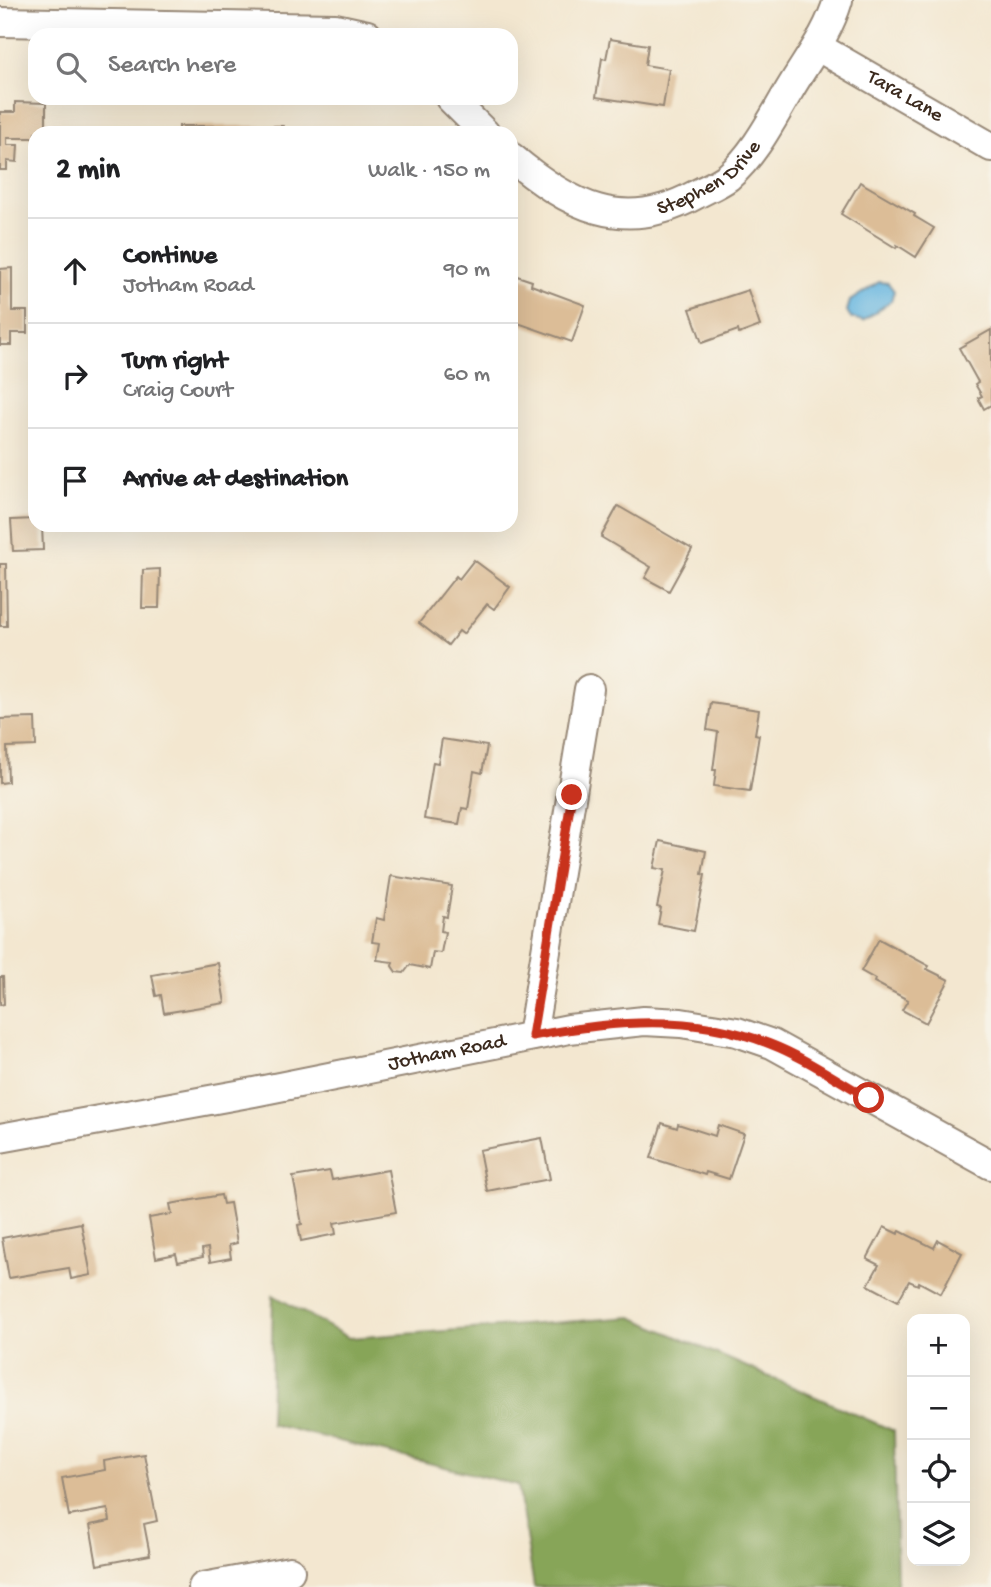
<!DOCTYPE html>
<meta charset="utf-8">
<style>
:root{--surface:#fff;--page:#f2f2f2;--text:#202124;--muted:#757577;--line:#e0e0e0}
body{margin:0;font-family:"Gochi Hand",sans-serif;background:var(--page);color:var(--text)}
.controls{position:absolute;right:21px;bottom:21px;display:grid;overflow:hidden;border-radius:14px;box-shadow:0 7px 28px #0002}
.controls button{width:63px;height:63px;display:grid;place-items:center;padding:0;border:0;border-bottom:2px solid var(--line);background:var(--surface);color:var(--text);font:35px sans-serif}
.stop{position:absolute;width:21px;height:21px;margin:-16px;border:5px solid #c8321e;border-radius:50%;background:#fff}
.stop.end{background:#c8321e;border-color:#fff;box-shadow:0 2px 7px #0008}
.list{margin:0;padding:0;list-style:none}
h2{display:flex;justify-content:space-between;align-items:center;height:91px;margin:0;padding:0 28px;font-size:30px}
h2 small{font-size:23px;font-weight:400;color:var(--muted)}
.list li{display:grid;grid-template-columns:46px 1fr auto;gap:21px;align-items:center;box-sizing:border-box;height:105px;padding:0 28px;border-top:2px solid var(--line)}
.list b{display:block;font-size:26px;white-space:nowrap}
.list p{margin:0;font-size:23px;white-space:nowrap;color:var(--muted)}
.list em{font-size:23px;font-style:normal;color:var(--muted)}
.icon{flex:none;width:38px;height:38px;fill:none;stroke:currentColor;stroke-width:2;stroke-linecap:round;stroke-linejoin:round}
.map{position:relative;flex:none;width:991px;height:1587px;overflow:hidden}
.search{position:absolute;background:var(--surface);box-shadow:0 7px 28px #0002;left:28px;top:28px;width:490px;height:77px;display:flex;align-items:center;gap:18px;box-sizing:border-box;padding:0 24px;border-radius:21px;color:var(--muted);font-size:26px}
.panel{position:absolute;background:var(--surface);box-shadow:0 7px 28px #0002;left:28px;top:126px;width:490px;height:406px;border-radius:21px}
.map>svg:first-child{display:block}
.forest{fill:#87a559;stroke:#61683c;stroke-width:2}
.water{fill:#65b5e0;stroke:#50707f;stroke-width:2}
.building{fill:#dcbd97}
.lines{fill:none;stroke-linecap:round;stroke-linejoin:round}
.minor-casing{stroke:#978877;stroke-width:32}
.minor{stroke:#fff;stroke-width:28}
.route{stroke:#c8321e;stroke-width:9}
.labels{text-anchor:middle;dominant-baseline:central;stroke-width:6;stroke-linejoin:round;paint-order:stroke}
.street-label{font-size:21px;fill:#3b2a1e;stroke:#f7f3e8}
</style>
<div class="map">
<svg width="991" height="1587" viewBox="0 0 991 1587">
<rect width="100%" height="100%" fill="#f7f3e8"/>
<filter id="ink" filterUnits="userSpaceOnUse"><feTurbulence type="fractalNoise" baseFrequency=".0143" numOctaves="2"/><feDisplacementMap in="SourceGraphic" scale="14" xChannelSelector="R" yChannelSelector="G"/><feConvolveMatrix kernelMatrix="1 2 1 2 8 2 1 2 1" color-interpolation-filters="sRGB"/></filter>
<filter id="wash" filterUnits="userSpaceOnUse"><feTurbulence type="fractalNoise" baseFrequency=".00686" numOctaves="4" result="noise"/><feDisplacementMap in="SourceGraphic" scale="28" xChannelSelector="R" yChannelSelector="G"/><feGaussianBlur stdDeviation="1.57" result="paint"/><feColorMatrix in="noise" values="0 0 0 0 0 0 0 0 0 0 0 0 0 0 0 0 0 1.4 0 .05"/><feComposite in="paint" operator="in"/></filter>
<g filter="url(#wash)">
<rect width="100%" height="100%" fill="#f3e7d0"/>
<path class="forest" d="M 273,1295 L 349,1338 L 632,1317 L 894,1431 L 897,1587 L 534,1587 L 518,1485 L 270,1424 Z"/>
<path class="water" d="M 879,282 L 888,283 L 894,291 L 891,301 L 863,321 L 851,318 L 847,311 L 850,301 Z"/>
<g id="blocks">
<g class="building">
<path d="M 610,39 L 648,45 L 645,65 L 669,69 L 663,107 L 596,97 L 602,58 L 606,59 Z"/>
<path d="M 15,102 L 46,103 L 46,133 L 35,133 L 35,138 L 7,138 L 7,145 L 18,145 L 17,162 L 7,161 L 7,170 L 0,170 L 0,112 L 15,112 Z"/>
<rect x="179" y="126" width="104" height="7"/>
<path d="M 860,182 L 915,214 L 914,216 L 934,228 L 916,257 L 897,245 L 896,248 L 841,214 Z"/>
<path d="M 12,268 L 12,311 L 27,311 L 27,333 L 11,333 L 11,345 L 0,345 L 0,269 Z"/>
<path d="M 511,274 L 532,281 L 531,285 L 585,305 L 572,342 L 512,321 L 514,315 L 511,314 Z"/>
<path d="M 748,290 L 760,326 L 739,334 L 738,330 L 702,343 L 690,309 Z"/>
<path d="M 991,330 L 991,405 L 984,409 L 978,398 L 982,396 L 975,384 L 978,382 L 959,348 Z"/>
<path d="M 618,506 L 692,549 L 669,591 L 645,578 L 651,567 L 601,537 Z"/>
<path d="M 35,519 L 35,525 L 42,525 L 43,550 L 13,551 L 11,520 Z"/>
<path d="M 474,560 L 510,587 L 494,609 L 487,604 L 463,634 L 459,631 L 448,645 L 419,623 L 456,576 L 459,579 Z"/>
<path d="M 0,564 L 6,564 L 7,626 L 0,626 Z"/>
<path d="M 160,569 L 159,608 L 142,608 L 143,570 Z"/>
<path d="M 711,703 L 759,710 L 755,734 L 759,735 L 750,791 L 714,786 L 716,770 L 713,770 L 718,732 L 707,730 Z"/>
<path d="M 35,718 L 36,746 L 7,747 L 8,782 L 0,783 L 0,719 Z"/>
<path d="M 442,739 L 487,746 L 482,773 L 474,771 L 468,809 L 462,808 L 459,824 L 424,819 L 433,762 L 438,763 Z"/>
<path d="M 660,841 L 706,851 L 702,874 L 705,875 L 694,931 L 658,924 L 661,908 L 657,907 L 665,870 L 654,868 Z"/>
<path d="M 391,876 L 452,886 L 447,917 L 443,916 L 441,931 L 445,932 L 441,953 L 433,952 L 430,969 L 410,965 L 404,973 L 396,972 L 392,966 L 393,962 L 377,960 L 380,943 L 372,942 L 376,918 L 384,920 Z"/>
<path d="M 879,939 L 929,966 L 927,969 L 949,980 L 926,1023 L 902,1010 L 908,1000 L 874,982 L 875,979 L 861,971 Z"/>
<path d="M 218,963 L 225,1003 L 164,1013 L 161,995 L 156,996 L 152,975 Z"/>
<path d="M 0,977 L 3,977 L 4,1004 L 0,1005 Z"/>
<path d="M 662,1123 L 677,1128 L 678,1124 L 715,1136 L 718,1125 L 744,1134 L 729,1179 L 706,1172 L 705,1175 L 651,1158 Z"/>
<path d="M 542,1138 L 550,1179 L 487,1191 L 479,1150 Z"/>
<path d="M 388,1170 L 396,1212 L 334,1223 L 336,1234 L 301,1241 L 298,1225 L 302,1224 L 293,1177 L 330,1171 L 332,1180 Z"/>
<path d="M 221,1195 L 223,1204 L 230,1203 L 237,1243 L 229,1245 L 231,1258 L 210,1262 L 208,1248 L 202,1249 L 203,1257 L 178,1262 L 176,1254 L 156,1258 L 149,1218 L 172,1214 L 170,1204 Z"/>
<path d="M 81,1223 L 91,1275 L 71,1279 L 69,1268 L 9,1278 L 2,1238 Z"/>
<path d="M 884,1227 L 898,1234 L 900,1231 L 934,1248 L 938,1240 L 962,1253 L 941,1294 L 919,1282 L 918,1285 L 909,1281 L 898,1301 L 868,1285 L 879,1265 L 867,1259 Z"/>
<path d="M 144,1454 L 157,1521 L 144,1524 L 150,1555 L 97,1565 L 90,1525 L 110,1521 L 108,1509 L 69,1516 L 62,1478 L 105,1470 L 104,1461 Z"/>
</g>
</g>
</g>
<g filter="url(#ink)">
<use href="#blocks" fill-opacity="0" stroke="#978877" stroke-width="2"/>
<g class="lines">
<defs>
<g id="minor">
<path d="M 0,22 L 335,28 L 367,35"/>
<path id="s1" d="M 818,47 L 991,147"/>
<path d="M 450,98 L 485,133"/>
<path id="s2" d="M 511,157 C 568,205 623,235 695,195 C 706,189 719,184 728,177 C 755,154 772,119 790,89 C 807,60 828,34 838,0"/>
<path d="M 532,1036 L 589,689"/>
<path id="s3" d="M 0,1138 L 254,1092 L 569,1029 L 644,1021 L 681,1023 L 737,1032 L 772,1044 L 991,1165"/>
<path d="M 203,1587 L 290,1571"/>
</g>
</defs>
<use href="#minor" class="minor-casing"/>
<use href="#minor" class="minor"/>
</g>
</g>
<g class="lines" filter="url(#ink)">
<path class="route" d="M 572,795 L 532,1036 C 612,1021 693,1013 770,1044 C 804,1057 837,1080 869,1098"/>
</g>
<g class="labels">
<g class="street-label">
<text stroke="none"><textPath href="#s1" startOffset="100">Tara Lane</textPath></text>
<text stroke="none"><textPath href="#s2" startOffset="224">Stephen Drive</textPath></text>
<text stroke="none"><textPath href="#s3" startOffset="455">Jotham Road</textPath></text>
</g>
</g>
</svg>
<div class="controls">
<button>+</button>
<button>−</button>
<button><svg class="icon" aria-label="locate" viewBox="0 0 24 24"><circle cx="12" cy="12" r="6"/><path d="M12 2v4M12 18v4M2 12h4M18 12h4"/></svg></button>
<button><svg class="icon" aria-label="layers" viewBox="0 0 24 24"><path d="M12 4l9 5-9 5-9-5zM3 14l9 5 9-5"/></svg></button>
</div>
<div class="stop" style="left:869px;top:1098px"></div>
<div class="stop end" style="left:572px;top:795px"></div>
<div class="search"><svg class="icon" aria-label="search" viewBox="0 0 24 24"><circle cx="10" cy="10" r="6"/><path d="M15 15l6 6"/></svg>Search here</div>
<section class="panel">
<h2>2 min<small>Walk · 150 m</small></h2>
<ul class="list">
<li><svg class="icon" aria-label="ahead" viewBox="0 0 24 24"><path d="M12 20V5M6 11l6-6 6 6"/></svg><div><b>Continue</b><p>Jotham Road</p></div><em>90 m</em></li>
<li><svg class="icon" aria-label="right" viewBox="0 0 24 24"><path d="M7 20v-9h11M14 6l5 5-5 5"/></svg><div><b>Turn right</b><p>Craig Court</p></div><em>60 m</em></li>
<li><svg class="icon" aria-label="arrive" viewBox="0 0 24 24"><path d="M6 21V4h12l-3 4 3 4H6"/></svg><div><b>Arrive at destination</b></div></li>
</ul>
</section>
</div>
